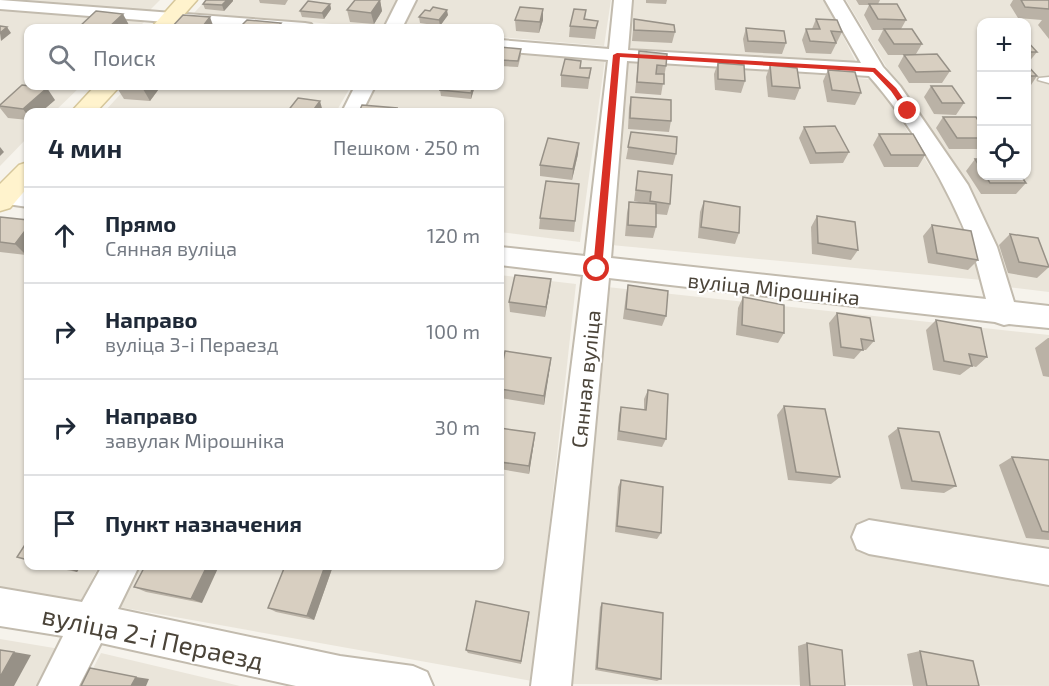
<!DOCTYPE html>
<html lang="ru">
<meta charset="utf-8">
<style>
:root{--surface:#fff;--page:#f6f6f7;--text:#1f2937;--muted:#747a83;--line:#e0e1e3}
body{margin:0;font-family:"Exo 2",sans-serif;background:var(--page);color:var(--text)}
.controls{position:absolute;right:18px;top:18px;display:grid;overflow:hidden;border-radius:12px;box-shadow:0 2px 4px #0004}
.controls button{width:54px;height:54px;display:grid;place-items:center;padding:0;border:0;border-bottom:2px solid var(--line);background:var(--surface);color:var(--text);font:30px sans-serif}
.stop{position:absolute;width:18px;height:18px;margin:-14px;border:4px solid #d93025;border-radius:50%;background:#fff}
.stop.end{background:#d93025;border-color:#fff;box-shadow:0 2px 6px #0008}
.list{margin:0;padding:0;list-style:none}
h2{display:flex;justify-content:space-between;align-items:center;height:78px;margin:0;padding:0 24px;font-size:26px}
h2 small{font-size:20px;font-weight:400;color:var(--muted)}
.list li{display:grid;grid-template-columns:39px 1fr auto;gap:18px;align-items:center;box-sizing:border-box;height:96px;padding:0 24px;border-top:2px solid var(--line)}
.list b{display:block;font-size:22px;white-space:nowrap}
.list p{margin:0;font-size:20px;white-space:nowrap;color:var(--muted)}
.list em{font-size:20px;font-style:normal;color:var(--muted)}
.icon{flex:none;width:33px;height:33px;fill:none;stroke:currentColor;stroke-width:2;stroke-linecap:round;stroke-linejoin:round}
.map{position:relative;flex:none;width:1049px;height:686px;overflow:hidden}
.search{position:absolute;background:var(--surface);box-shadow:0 2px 4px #0004;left:24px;top:24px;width:480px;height:66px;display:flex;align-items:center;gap:15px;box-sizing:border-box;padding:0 21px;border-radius:12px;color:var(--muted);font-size:22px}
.panel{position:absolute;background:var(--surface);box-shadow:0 2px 4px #0004;left:24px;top:108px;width:480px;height:462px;border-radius:12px}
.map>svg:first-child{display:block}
.residential{fill:#eae5da;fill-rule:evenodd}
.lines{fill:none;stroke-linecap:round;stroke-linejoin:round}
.lane-casing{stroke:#c2bbae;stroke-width:3}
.street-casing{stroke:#c2bbae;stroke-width:4}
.secondary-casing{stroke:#d6c79b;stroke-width:3}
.lane{fill:#fff;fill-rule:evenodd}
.street{fill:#fff;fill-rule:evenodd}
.secondary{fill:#fff3cd;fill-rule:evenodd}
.wall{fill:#bab2a6}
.shaded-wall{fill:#979187}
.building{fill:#d8cfc1;stroke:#979187;stroke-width:1.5}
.route{fill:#d93025}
.labels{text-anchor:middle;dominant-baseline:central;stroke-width:4.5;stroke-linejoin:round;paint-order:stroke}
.street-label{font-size:21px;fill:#4b4439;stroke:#fff}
.near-street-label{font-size:26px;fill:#4b4439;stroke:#fff}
</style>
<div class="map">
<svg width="1049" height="686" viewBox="0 0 1049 686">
<rect width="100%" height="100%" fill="#f6f3ec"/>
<g class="residential">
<path d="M 14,0 L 160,0 L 148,12 Z"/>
<path d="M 206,0 L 397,0 L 382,28 L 194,13 Z"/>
<path d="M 416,0 L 611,0 L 604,46 L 500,37 L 500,28 L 402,28 Z"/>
<path d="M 631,0 L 825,0 L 856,62 L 627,48 Z"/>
<path d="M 846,0 L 1015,0 L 1049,3 L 1049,292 L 1008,287 L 953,166 L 890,73 ZM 982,22 L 1026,22 L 1026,176 L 982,176 Z"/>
<path d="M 0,10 L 145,21 L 138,28 L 28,28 L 28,86 L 81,86 L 54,112 L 28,112 L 28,137 L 0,166 Z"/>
<path d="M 500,50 L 605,59 L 580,242 L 500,232 L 500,112 L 363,112 L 377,86 L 500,86 Z"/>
<path d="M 627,60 L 870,79 L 880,87 L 949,197 L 982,280 L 611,245 Z"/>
<path d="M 128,86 L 351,86 L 336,112 L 104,112 Z"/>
<path d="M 8,218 L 28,220 L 28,566 L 99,566 L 79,604 L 0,591 L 0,227 Z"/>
<path d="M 500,275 L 576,284 L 532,681 L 119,607 L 139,566 L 500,566 Z"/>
<path d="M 607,287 L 1049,335 L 1049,686 L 571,684 Z"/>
<path d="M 0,639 L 60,649 L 40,686 L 0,686 Z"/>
<path d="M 101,653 L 240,686 L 84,686 Z"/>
</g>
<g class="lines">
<defs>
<path id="lane" d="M 1049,77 L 1049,83 L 1038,80 L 1039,78 Z"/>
<g id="street">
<path d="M 0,0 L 305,23 L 311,24 L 314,28 L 243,28 L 0,9 Z"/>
<path d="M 398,0 L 416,0 L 402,28 L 384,28 Z"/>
<path d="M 614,0 L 632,0 L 628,50 L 861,63 L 825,0 L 843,0 L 883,67 L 900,86 L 968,185 L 997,247 L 1014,302 L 1049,306 L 1049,328 L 1009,324 L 1004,325 L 995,322 L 609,278 L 571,686 L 531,686 L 583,275 L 500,265 L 500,247 L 585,256 L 608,60 L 500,51 L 500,40 L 609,49 ZM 627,61 L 869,76 C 910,122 949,188 971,246 C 977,263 981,281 986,299 L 611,258 Z"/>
<path d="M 355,86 L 375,86 L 362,112 L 342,112 Z"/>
<path d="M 0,187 L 28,191 L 28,207 L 0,203 Z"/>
<path d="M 869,520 L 1049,549 L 1049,585 L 869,554 L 857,549 L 852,537 L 857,525 Z"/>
<path d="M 102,566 L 139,566 L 118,609 L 340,656 L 413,666 L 427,672 L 433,686 L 296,686 L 101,643 L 79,686 L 38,686 L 63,636 L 0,626 L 0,588 L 82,602 Z"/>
</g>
<g id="secondary">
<path d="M 176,0 L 197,0 L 172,28 L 151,28 Z"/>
<path d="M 95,86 L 120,86 L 96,112 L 71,112 Z"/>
<path d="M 28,162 L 28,187 L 10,208 L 0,211 L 0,184 L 19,165 Z"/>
</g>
</defs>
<use href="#lane" class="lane-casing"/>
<use href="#street" class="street-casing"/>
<use href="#secondary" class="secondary-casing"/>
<use href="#lane" class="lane"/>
<use href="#street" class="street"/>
<use href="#secondary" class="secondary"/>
</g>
<g class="wall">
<path d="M 259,0 L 288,0 L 285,5 L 260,3 Z"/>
<path d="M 380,0 L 382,11 L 374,24 L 350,22 L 347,10 Z"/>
<path d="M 646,0 L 667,0 L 666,4 L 646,3 Z"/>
<path d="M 856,0 L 880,0 L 878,4 L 906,20 L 901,29 L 922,44 L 916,54 L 950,71 L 942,83 L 909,83 L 898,66 L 904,55 L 888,55 L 878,40 L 883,30 L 872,30 L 864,15 L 869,5 L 859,5 Z"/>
<path d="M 1013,0 L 1049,0 L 1049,39 L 1038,25 L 1042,20 L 1018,18 L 1010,5 Z"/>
<path d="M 233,1 L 224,11 L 205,9 L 203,4 Z"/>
<path d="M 330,4 L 331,9 L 324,19 L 302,17 L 300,11 Z"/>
<path d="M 543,9 L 543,20 L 539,33 L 516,31 L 515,20 Z"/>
<path d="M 586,10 L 585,19 L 598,21 L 595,39 L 569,37 L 570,26 Z"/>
<path d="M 430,11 L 448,15 L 440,26 L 420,23 L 419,17 Z"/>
<path d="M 183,15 L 214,28 L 171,28 Z"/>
<path d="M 634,19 L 675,32 L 672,43 L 632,41 Z"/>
<path d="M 816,19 L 842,32 L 831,54 L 806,53 L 802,40 L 806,29 L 812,29 Z"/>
<path d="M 746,28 L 786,43 L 782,54 L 745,52 L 743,39 Z"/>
<path d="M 1026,40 L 1037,52 L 1028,63 L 1026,63 Z"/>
<path d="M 500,47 L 521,55 L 518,67 L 500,66 Z"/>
<path d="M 639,51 L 666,66 L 661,95 L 635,93 Z"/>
<path d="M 718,63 L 745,81 L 741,93 L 715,90 L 714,74 Z"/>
<path d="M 1026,64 L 1037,76 L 1029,88 L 1026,88 Z"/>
<path d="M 770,65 L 800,88 L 795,100 L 768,97 L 766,77 Z"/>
<path d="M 580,68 L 591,68 L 588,89 L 561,87 L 561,75 Z"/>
<path d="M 828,70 L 861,93 L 855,105 L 827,102 L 823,81 Z"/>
<path d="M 161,86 L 150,101 L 124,99 L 117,88 Z"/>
<path d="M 392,86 L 415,86 L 413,88 Z"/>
<path d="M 442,86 L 475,86 L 471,99 L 441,96 L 440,90 Z"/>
<path d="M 931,86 L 964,103 L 956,115 L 934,114 L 924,97 Z"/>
<path d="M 631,97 L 671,121 L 669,132 L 628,129 L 629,108 Z"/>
<path d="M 55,100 L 41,112 L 28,112 L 28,120 L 8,118 L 0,108 L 0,105 Z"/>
<path d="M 943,117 L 981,125 L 981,149 L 949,149 L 936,128 Z"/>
<path d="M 804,127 L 849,152 L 843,163 L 810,164 L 799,138 Z"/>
<path d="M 631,132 L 676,154 L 673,165 L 626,159 Z"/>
<path d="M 879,134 L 925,155 L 918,167 L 884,167 L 873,145 Z"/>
<path d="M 578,154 L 572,180 L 540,176 L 540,165 Z"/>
<path d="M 975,159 L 981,159 L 981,176 L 1021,176 L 1026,183 L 1016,194 L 981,194 L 966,171 Z"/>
<path d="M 638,171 L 670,204 L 667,215 L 656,214 L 656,227 L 653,238 L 625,236 L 627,213 L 629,202 L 648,204 L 634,201 Z"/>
<path d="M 579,184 L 574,232 L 539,229 L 540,218 Z"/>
<path d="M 704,201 L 739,233 L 735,244 L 698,238 L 700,212 Z"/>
<path d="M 817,216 L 858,250 L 851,260 L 812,254 L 811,227 Z"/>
<path d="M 0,217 L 28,220 L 28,252 L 26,255 L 0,252 Z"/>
<path d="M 932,225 L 978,260 L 968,270 L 928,263 L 923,236 Z"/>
<path d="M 1010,234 L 1049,267 L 1037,278 L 1008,273 L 999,245 Z"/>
<path d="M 628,285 L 666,316 L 662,326 L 623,319 L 626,295 Z"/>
<path d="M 550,289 L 545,317 L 510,312 L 509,302 Z"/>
<path d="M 743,297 L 784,333 L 778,343 L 736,335 L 738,308 Z"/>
<path d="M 837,313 L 874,341 L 866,350 L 862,350 L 854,359 L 833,356 L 829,323 Z"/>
<path d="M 936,320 L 987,357 L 976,367 L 972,366 L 960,375 L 933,370 L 926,330 Z"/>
<path d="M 1048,338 L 1049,338 L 1049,377 L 1043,376 L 1035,348 Z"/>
<path d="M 551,358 L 544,405 L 500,398 L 500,376 Z"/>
<path d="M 648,390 L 666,439 L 662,447 L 617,440 L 619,415 L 621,407 L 644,410 L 644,399 Z"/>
<path d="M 784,406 L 840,477 L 831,484 L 788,480 L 777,415 Z"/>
<path d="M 500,428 L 535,433 L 534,442 L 529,474 L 500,469 Z"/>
<path d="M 898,428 L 956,486 L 944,493 L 901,489 L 888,436 Z"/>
<path d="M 1012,457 L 1049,460 L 1049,540 L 1026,538 L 999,465 Z"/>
<path d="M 621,480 L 661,533 L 657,539 L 615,532 L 618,487 Z"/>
<path d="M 46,566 L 81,566 L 77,572 Z"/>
<path d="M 145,566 L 202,603 L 146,592 L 134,587 Z"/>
<path d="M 285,566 L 333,566 L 314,620 L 276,612 L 268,608 Z"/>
<path d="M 602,603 L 661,679 L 657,681 L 595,670 L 600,607 Z"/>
<path d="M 529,616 L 521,664 L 468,653 L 466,650 Z"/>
<path d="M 807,643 L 845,686 L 800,686 L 798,646 Z"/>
<path d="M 920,651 L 979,686 L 913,686 L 907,654 Z"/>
</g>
<g class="shaded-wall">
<path d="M 227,0 L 233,0 L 233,1 L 224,11 L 222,5 Z"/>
<path d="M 380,0 L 382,11 L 374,24 L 371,13 Z"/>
<path d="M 330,4 L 331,9 L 324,19 L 322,13 Z"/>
<path d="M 543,9 L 543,20 L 539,33 L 540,22 Z"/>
<path d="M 447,10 L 448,15 L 440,26 L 439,20 Z"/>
<path d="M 123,14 L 129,25 L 126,28 L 108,28 Z"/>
<path d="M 210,17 L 214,28 L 204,28 L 203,26 Z"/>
<path d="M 281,23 L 283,28 L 276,28 Z"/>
<path d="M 7,27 L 11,33 L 1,41 L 0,33 Z"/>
<path d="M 146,86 L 161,86 L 150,101 L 143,89 Z"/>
<path d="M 473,86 L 475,86 L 471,99 L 471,93 Z"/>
<path d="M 47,88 L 55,100 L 41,112 L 28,112 L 28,116 L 23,109 Z"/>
<path d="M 320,101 L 323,112 L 312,112 Z"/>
<path d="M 500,139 L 501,151 L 500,154 Z"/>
<path d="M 579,143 L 578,154 L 572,180 L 573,169 Z"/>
<path d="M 0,147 L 4,152 L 0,156 Z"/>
<path d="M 28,227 L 28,252 L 26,255 L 15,244 Z"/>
<path d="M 551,279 L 550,289 L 545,317 L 546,307 Z"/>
<path d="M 551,358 L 550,367 L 544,405 L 544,396 Z"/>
<path d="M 535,433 L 534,442 L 529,474 L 529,466 Z"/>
<path d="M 64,566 L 81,566 L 77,572 L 63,567 Z"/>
<path d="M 207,566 L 219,566 L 202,603 L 191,599 Z"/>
<path d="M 325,566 L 333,566 L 314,620 L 307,616 Z"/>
<path d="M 14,652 L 31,655 L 14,686 L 0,686 L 0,677 Z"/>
<path d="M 136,677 L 149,679 L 146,686 L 131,686 Z"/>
</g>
<g class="building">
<path d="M 206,0 L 227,0 L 222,5 L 203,4 Z"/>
<path d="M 355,0 L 380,0 L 371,13 L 347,10 Z"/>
<path d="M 1021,0 L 1049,0 L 1049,9 L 1025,7 Z"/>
<path d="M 308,1 L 330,4 L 322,13 L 300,11 Z"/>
<path d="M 869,4 L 897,4 L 906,20 L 878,19 Z"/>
<path d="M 433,7 L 447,10 L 439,20 L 419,17 L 425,10 L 430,11 Z"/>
<path d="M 520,7 L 543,9 L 540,22 L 515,20 Z"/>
<path d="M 574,9 L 586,10 L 584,19 L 598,21 L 596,28 L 570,26 Z"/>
<path d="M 96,11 L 123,14 L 108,28 L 79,27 Z"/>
<path d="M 183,15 L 210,17 L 203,26 L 191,25 L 188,28 L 171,28 Z"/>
<path d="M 634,19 L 674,25 L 675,32 L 634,30 Z"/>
<path d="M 816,19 L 837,20 L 842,32 L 831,31 L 836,43 L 810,41 L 806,29 L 820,29 Z"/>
<path d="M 247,20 L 281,23 L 276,28 L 239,28 Z"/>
<path d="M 0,26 L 7,27 L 0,33 Z"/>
<path d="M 746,28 L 784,31 L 786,43 L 748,41 Z"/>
<path d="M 884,29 L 912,29 L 922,44 L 894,44 Z"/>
<path d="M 1026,40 L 1037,52 L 1026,52 Z"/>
<path d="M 500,47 L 521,49 L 518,61 L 500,60 Z"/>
<path d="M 639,51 L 667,54 L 666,66 L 657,65 L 656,74 L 664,74 L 664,84 L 637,82 Z"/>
<path d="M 937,54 L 950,71 L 916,72 L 904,55 Z"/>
<path d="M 565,59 L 581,61 L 580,68 L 591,68 L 589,78 L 561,75 Z"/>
<path d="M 718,63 L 744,65 L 745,81 L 718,79 Z"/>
<path d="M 1026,64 L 1037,76 L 1026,76 Z"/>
<path d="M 770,65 L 797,68 L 800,88 L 772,86 Z"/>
<path d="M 828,70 L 855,72 L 861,93 L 832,90 Z"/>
<path d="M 22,85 L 47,88 L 23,109 L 0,106 L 0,105 Z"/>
<path d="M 119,86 L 146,86 L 143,89 L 117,88 Z"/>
<path d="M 442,86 L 473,86 L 471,93 L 440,90 Z"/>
<path d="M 931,86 L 952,86 L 964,103 L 942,103 Z"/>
<path d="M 631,97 L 671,100 L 671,121 L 630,118 Z"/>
<path d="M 298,98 L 320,101 L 312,112 L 287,112 Z"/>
<path d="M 362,105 L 397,108 L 395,112 L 359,112 Z"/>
<path d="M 943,117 L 976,117 L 981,125 L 981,138 L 957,138 Z"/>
<path d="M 835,126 L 849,152 L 816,153 L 804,127 Z"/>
<path d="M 631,132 L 677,137 L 676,154 L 628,147 Z"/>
<path d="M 879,134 L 913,134 L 925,155 L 891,155 Z"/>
<path d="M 548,138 L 579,143 L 573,169 L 540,165 Z"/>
<path d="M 975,159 L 981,159 L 981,169 Z"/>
<path d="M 638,171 L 672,175 L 670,204 L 650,201 L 651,192 L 636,190 Z"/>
<path d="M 986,176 L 1021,176 L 1026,183 L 990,183 Z"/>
<path d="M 546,181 L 579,184 L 575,221 L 540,218 Z"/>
<path d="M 704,201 L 740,207 L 739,233 L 701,227 Z"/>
<path d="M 629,202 L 656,204 L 656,227 L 628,225 Z"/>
<path d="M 817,216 L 855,222 L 858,250 L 818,243 Z"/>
<path d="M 0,217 L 28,220 L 28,227 L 15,244 L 0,242 Z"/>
<path d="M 932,225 L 971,231 L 978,260 L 937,253 Z"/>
<path d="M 1010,234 L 1038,238 L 1049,267 L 1019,262 Z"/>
<path d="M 515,275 L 551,279 L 546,307 L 509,302 Z"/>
<path d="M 628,285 L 668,291 L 666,316 L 626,309 Z"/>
<path d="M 743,297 L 784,305 L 784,333 L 742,325 Z"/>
<path d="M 837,313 L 870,318 L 874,341 L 861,339 L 863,350 L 841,347 Z"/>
<path d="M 936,320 L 981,328 L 987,357 L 969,354 L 972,366 L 944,361 Z"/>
<path d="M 505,351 L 551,358 L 544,396 L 500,389 L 500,376 Z"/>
<path d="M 648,390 L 668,394 L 666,439 L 619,431 L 621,407 L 646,410 Z"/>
<path d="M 784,406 L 825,409 L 840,477 L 796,472 Z"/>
<path d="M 500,428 L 535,433 L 529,466 L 500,462 Z"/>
<path d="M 898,428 L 939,432 L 956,486 L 912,481 Z"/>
<path d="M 1012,457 L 1049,460 L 1049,532 L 1042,531 Z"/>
<path d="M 621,480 L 663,487 L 661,533 L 617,526 Z"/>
<path d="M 28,540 L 28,560 L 17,557 Z"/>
<path d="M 145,566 L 207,566 L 191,599 L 134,587 Z"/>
<path d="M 285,566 L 325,566 L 307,616 L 268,608 Z"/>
<path d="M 476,601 L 529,612 L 521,661 L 466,650 Z"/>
<path d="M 602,603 L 663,613 L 661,679 L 597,668 Z"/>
<path d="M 807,643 L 842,650 L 845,686 L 810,686 Z"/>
<path d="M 0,650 L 14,652 L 0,677 Z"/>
<path d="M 920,651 L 973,661 L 979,686 L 927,686 Z"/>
<path d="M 90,668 L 136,677 L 131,686 L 81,686 Z"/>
</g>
<path class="route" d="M 617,53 L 875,68 L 896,88 L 912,111 L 906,113 L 891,91 L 873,72 L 620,57 L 602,269 L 597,272 L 593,269 L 613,55 Z"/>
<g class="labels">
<g class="street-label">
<text transform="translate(774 288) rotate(6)">вуліца Мірошніка</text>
<text transform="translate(585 379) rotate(-84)">Сянная вуліца</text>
</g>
<g class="near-street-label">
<text transform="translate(153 637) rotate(12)">вуліца 2-і Пераезд</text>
</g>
</g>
</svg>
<div class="controls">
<button>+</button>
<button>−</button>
<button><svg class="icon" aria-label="locate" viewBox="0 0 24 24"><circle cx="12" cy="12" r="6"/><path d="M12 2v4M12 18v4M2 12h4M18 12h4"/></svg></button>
</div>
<div class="stop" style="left:597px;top:269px"></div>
<div class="stop end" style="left:908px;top:111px"></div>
<div class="search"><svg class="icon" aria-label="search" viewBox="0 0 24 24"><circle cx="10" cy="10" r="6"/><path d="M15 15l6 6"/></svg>Поиск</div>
<section class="panel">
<h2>4 мин<small>Пешком · 250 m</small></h2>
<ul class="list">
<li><svg class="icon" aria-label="ahead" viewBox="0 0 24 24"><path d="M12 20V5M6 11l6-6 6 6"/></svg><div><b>Прямо</b><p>Сянная вуліца</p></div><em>120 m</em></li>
<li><svg class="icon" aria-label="right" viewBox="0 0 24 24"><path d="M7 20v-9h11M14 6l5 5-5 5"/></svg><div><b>Направо</b><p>вуліца 3-і Пераезд</p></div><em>100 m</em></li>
<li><svg class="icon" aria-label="right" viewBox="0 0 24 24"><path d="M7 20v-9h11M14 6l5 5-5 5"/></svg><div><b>Направо</b><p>завулак Мірошніка</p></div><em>30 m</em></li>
<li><svg class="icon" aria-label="arrive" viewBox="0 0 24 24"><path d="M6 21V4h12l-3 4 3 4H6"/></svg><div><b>Пункт назначения</b></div></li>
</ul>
</section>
</div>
